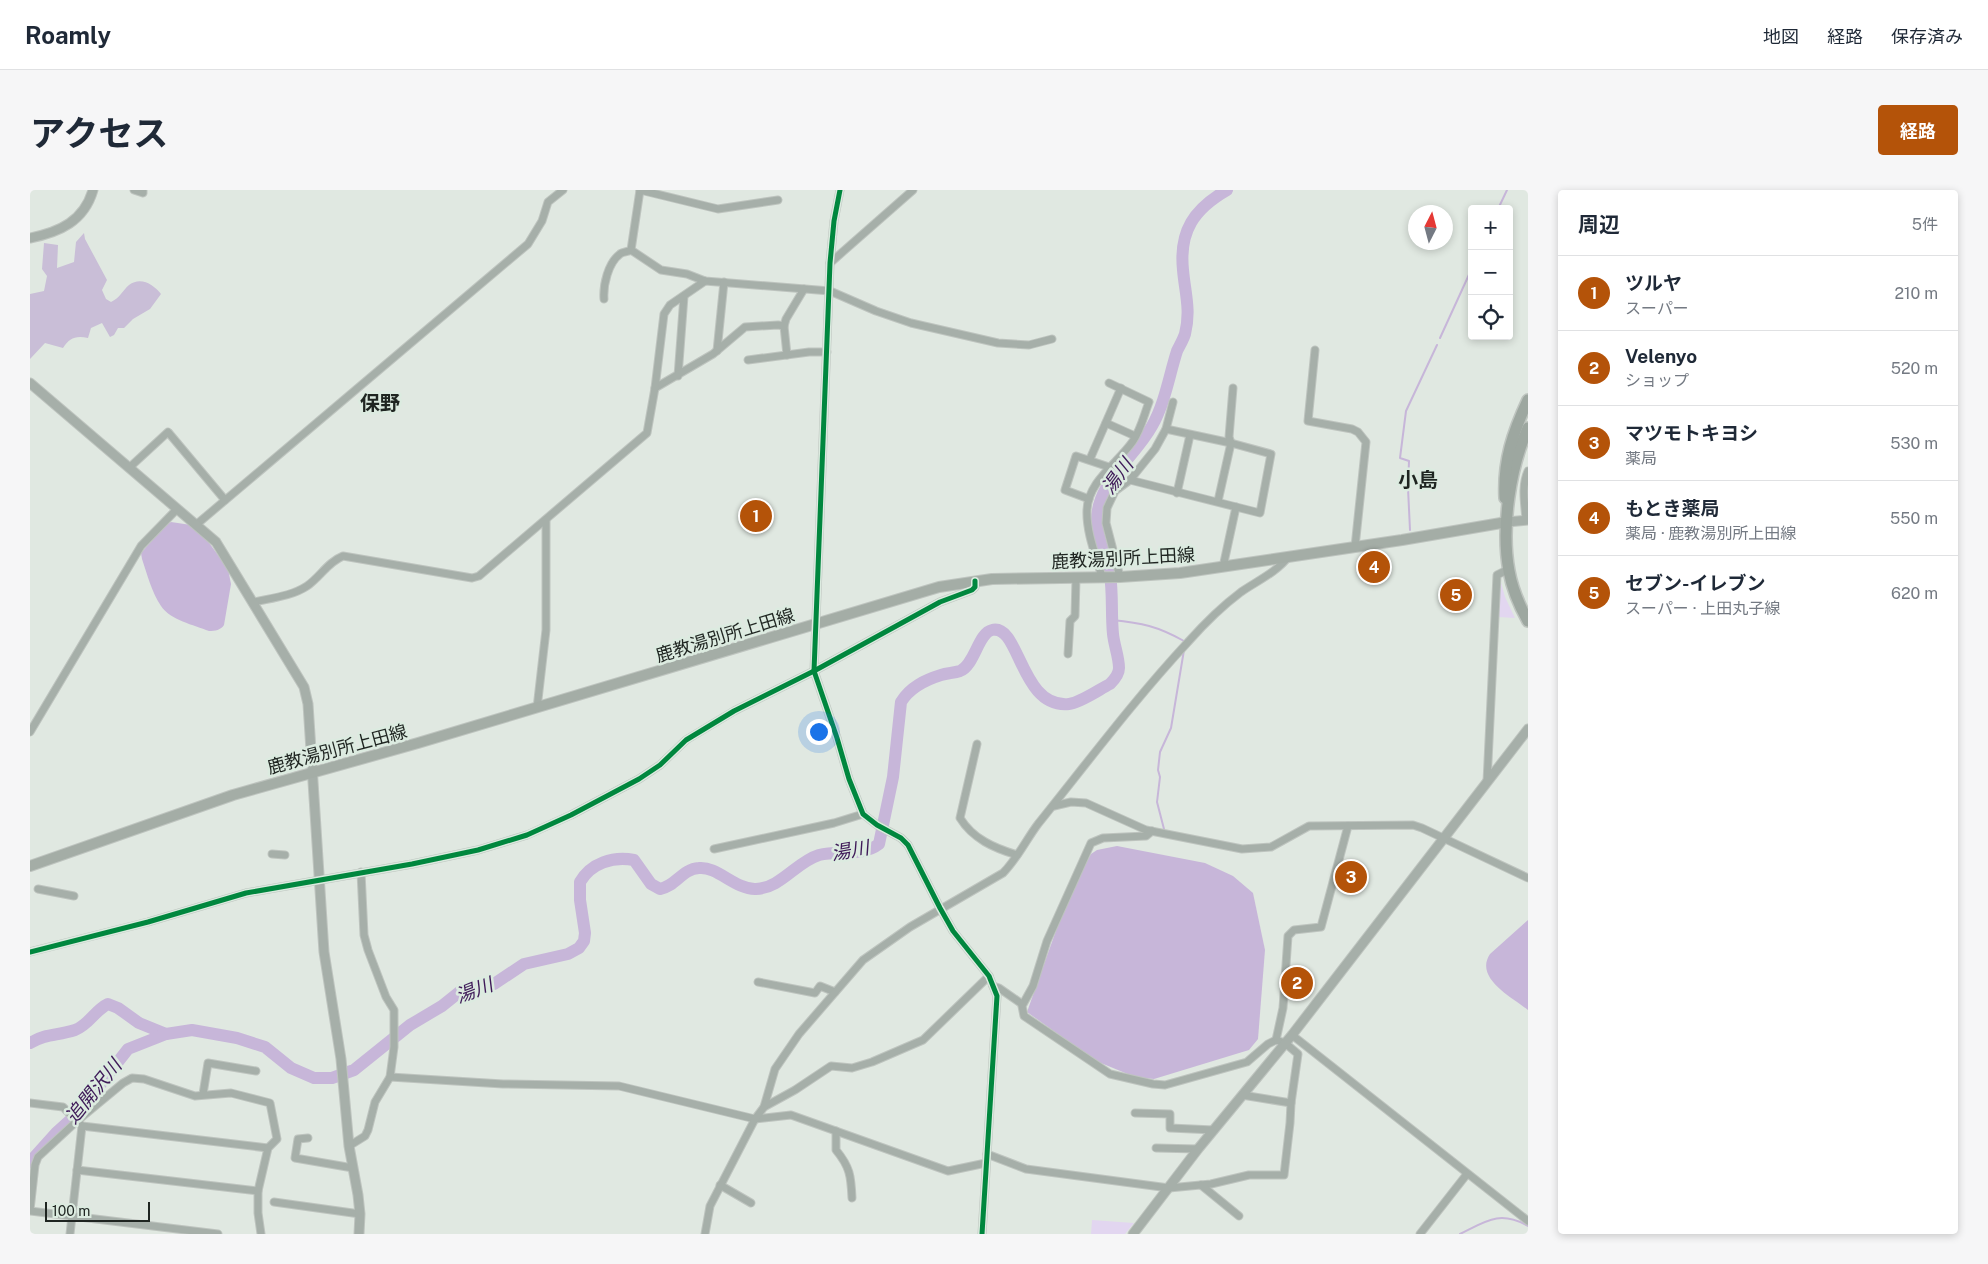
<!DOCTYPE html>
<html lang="ja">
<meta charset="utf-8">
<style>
:root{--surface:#fff;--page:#f6f6f7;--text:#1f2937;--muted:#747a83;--line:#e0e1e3;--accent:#b45309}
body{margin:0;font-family:"Public Sans","Noto Sans JP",sans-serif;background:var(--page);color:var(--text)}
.controls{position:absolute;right:15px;top:15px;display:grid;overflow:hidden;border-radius:5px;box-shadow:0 2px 8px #0003}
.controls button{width:45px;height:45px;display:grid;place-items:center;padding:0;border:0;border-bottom:1px solid var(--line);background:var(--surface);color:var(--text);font:25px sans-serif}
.compass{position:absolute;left:1378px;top:15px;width:45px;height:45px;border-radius:50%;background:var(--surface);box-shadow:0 2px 8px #0003;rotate:6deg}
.scale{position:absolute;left:15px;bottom:12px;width:105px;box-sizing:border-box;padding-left:5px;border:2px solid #1f2521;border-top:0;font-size:14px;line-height:18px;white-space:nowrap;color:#1f2521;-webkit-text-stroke:4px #dcebe0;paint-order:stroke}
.you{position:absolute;left:788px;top:541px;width:18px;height:18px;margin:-12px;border:4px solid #fff;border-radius:50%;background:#1a73e8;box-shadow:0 0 0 8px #1a73e833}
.badge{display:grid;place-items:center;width:32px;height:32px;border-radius:50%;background:var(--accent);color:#fff;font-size:16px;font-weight:700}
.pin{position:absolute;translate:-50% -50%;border:2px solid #fff;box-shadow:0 1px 5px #0006}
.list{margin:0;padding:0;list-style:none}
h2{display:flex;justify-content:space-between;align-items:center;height:65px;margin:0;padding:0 20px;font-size:21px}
h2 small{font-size:16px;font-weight:400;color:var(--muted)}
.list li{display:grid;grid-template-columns:32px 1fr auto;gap:15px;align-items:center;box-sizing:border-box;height:75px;padding:0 20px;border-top:1px solid var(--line)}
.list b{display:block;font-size:19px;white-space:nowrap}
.list p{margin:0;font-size:16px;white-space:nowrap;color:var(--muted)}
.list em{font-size:16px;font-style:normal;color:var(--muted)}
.icon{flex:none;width:28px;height:28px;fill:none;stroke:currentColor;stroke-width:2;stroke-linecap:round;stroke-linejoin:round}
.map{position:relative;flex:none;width:1498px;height:1044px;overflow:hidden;border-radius:5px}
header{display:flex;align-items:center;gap:30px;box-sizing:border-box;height:70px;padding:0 25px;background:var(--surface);border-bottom:1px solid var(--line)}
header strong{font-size:24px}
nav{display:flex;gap:28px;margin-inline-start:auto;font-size:18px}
.intro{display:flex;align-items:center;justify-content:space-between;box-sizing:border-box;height:120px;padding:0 30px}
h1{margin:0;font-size:35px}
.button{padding:12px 22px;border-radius:5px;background:var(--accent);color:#fff;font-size:18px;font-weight:700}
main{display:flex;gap:30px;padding:0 30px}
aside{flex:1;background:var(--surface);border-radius:5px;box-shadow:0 2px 8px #0003}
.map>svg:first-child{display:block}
.green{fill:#e2d6f0}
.forest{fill:#c9bed7}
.water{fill:#c7b6d9}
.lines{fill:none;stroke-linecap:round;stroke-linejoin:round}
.stream{stroke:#c7b6d9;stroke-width:2}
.river{stroke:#c7b6d9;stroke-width:12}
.minor-casing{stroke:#bec4bf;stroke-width:9}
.tertiary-casing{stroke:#bec4bf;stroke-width:11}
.secondary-casing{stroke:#bec4bf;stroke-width:12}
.primary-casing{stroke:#bec4bf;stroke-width:14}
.minor{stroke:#a6afa9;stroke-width:7}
.tertiary{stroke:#a6afa9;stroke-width:9}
.secondary{stroke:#a4ada6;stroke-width:10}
.primary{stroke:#9da7a0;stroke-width:11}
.cycleway-casing{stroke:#dcebe0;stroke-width:8}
.cycleway{stroke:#00873e;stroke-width:5}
.labels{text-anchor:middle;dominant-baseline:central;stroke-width:5;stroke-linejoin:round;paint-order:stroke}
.street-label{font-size:18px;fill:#1f2521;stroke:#dcebe0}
.water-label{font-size:19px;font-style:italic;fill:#3e1a58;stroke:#dcebe0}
.quarter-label{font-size:20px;font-weight:bold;fill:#1f2521;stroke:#dcebe0}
</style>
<header>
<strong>Roamly</strong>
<nav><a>地図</a><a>経路</a><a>保存済み</a></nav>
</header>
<div class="intro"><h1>アクセス</h1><a class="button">経路</a></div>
<main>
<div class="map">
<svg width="1498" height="1044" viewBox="0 0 1498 1044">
<rect width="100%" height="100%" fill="#e0e8e1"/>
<g class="green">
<path d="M 1470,389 L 1475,407 L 1485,428 L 1468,427 Z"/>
<path d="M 1062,1030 L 1104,1033 L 1095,1044 L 1061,1044 Z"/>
</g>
<path class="forest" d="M 54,43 L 55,49 L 77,90 L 72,100 L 76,109 L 81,112 C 90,108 92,101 99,95 C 111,86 124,95 131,104 L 120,119 L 103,129 L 94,138 L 88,138 L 84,145 L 80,147 L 72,133 L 61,138 L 58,148 C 46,145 39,148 33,158 L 15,153 L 0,169 L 0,104 L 14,101 L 17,86 L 12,79 L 14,53 L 28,55 L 27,78 L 44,72 L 46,52 Z"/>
<g class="water">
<path d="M 141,332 L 161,335 L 177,350 L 198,379 L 201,394 L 194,435 C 191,440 185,441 179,441 C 164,435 140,430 131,416 C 122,403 117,384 112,369 L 111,363 L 135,336 Z"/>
<path d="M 1087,656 L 1175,673 L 1203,686 L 1223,703 L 1235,760 L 1228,849 L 1219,860 L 1124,889 L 1105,887 L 1066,871 L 997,822 L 1038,707 L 1061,664 L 1067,660 Z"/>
<path d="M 1498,730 L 1498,820 C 1482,807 1444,788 1460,764 Z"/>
</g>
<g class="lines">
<g class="stream">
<path d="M 1468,19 L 1477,0"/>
<path d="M 1410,148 L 1442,78"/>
<path d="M 1380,340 L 1378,298 L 1379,271 L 1370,268 L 1376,221 L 1407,155"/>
<path d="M 1082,430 C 1112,433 1127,436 1154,451 L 1154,453"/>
<path d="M 1134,639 L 1127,612 L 1130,587 L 1128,580 L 1130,562 L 1141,538 L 1154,460"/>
<path d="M 1430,1044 C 1456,1031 1470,1020 1498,1036"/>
</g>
<g class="river">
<path d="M 0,853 C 17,843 27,846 45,840 C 59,835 65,820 78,814 L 88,818 L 109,833 L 136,844"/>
<path d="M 0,972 L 26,943 L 47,924 L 98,859 L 136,844 L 162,840 L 207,848 L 235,857 L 261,878 L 284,888 L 302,888 L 324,880 L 380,835 L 412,816 L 432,800 L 456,794 L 464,794 L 494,774 L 538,764 L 549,758 L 554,751 L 555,743 L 550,710 L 550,692 C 561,673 583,666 604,670 L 621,694 L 630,699 C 646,696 652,679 669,678 C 687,676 706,700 726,699 C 751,698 766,672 789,665 C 809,660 832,667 849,654 L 863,587 L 871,512 C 880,497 895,490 911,485 C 917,483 924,483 930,481 C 945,475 948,443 962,440 C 990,433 990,519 1039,514 C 1050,513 1070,499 1080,494 C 1085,489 1089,484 1089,478 C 1089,467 1084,455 1083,444 C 1081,424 1083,404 1080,384 C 1077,367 1067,350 1067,332 C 1066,292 1104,269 1122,236 C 1135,213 1139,186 1147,161 C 1150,155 1153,150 1155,144 C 1161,120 1155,103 1153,80 C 1149,41 1164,19 1197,0"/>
</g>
<defs>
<g id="minor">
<path d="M 104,0 L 113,3 L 113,0"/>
<path d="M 610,0 L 601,60 L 631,80 L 657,84 L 675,91 L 800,101 L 846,121 L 881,133 L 968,153 L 999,155 L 1022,149"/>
<path d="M 610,0 L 688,19 L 748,10"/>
<path d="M 810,0 L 804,31 L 800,73 L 784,481 L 807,548 L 819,589 L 833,624 L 847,635 L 871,648 L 878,655 L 910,718 L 923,741 L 959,786 L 967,806 L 952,1044"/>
<path d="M 800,73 L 883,0"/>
<path d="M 574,109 C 573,95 578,73 590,64 C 592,62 598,62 601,60"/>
<path d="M 754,136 L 757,165"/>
<path d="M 1285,160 L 1278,231 L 1322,239 L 1328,242 L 1336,252 L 1325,357"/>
<path d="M 687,161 L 694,92"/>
<path d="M 718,170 L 779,162 L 797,162"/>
<path d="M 648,186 L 654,106"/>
<path d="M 625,198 L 683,164 L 715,137 L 748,135 L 754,136 L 756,129 L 774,99"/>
<path d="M 1076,233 L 1105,246"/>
<path d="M 1060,269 L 1091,198"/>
<path d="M 100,277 L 138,242 L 195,310"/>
<path d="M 1100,290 L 1230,323 L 1241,264 L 1201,253 L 1136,239"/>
<path d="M 1147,303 L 1160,245"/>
<path d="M 1059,309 L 1035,300 L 1046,266 L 1079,277"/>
<path d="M 1188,311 L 1201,253 L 1199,247 L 1203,198"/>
<path d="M 1496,330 C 1495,314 1491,297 1498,281"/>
<path d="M 167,334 L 498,54 L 512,31 L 518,12 L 533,0"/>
<path d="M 1193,377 L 1206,317"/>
<path d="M 1072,387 C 1066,366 1056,342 1057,320 C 1058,291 1088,273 1103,251 C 1111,239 1114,225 1119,212 L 1079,193"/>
<path d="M 1090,387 L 1076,333 L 1077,318 L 1085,301 L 1100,290 L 1125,259 L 1136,239 L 1143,212"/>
<path d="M 224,412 C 242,408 262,406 277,396 C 290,387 298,372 313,366 L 442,388 L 449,386 L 617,243 L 625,198 L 634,124 L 640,115 L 675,91"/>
<path d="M 1038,464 L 1040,431 L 1045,426 L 1046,388"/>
<path d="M 507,518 L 516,440 L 516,330"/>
<path d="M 0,542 L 111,356 L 147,319"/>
<path d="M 947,554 L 930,628 C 943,649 964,658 987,665"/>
<path d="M 1457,592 L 1467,385 L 1479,379"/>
<path d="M 1024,616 L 1041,612 L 1056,613 L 1116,640 L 1212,659 L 1241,657 L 1279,636 L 1383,635 L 1392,638 L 1498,688"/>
<path d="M 1122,641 L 1116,646 L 1073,648 L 1061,653 L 1017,751 L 1003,796 L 992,816 L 994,826 L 1080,884 L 1123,894 L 1135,895 L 1217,872 L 1238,854 L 1246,850"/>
<path d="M 684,659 L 804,633 L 833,624"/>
<path d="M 242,664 L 255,665"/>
<path d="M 8,699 L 44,706"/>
<path d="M 0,762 L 118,732 L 216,703 L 382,674 L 448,660 L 497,645 L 541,625 L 609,589 L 630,575 L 656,550 L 704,521 L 784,481 L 910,412 L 942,400 L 945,397 L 945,391"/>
<path d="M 728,792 L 785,803 L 790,796 L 805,802"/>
<path d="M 963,796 L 969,798 L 992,814"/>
<path d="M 1262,845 L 1498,1031"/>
<path d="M 360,887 L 473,894 L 589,896 L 725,929 L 761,925 L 918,981 L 956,973"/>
<path d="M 173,904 L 178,873 L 226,881"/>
<path d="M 0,913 L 33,917 L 52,936 L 40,1044"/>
<path d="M 1261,913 L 1268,864 L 1255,853 L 1246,850 L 1253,818 L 1258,746 L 1264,740 L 1291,737 L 1318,636"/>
<path d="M 734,917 L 765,900 L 801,876 L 822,878 L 842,872 L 893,850 L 959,786"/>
<path d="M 1105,923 L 1140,924 L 1140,938 L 1184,940"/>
<path d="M 52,936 L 238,958"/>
<path d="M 806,941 L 806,960 C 820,977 821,986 822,1008"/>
<path d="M 278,948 L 268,949 L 265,968 L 323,978"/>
<path d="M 319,956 L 335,946 L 338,940 L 345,912 L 360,887 L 364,857 L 364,820 L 356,807 L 338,760 L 334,745 L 331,682"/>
<path d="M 1126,958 L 1168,959"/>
<path d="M 957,964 L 996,979 L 1139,998 L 1181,994 L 1219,985 L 1254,985 L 1260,933 L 1261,913 L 1212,905"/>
<path d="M 47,980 L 228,1001"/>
<path d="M 690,995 L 721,1013"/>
<path d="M 1171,995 L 1209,1026"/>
<path d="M 244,1012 L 330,1024"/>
<path d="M 0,1020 L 5,975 L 8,967 L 47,931 L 93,893 L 102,888 L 114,889 L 165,906 L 201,903 L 240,913 L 247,949 L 238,958 L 228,1001 L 228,1023 L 231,1044"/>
<path d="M 0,1021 L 188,1044"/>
<path d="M 675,1044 L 680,1016 L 725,929 L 734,917 L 745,879 L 769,844 L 833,770 L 880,737 L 973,683 C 987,669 996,650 1008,634 C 1057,573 1105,509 1158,452 C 1174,434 1191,417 1211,402 C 1227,391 1247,382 1259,366"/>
<path d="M 1390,1044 L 1437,984"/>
</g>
<g id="tertiary">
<path d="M 0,48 C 30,42 54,31 63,0"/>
<path d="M 0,193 L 186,352 L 274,497 L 278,514 L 294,762 L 311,869 L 319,956 L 328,1005 L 330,1024 L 329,1044"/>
<path d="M 1477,332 L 1498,330"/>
<path d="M 1103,1044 L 1168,959 L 1262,845 L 1498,539"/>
</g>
<path id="secondary" d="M 0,676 L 203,605 L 388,553 L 909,397 L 962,389 L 1090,387 L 1150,383 L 1372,350 L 1477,332"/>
<g id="primary">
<path d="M 1498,238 C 1480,277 1471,338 1479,381 C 1482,398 1489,415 1498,431"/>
<path d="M 1475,308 C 1473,271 1483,242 1498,210"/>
</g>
</defs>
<use href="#minor" class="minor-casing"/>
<use href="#tertiary" class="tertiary-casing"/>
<use href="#secondary" class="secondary-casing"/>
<use href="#primary" class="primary-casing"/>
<use href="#minor" class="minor"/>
<use href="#tertiary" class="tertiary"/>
<use href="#secondary" class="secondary"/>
<use href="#primary" class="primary"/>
<defs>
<g id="cycleway">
<path d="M 810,0 L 804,31 L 800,73 L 784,481 L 807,548 L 819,589 L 833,624 L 847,635 L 871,648 L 878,655 L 910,718 L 923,741 L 959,786 L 967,806 L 952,1044"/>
<path d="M 0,762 L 118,732 L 216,703 L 382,674 L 448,660 L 497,645 L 541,625 L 609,589 L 630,575 L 656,550 L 704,521 L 784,481 L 910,412 L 942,400 L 945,397 L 945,391"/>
</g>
</defs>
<use href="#cycleway" class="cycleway-casing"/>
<use href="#cycleway" class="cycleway"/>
</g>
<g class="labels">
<g class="street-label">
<text transform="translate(1093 368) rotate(-3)">鹿教湯別所上田線</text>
<text transform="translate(695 445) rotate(-17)">鹿教湯別所上田線</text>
<text transform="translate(307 559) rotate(-15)">鹿教湯別所上田線</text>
</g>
<g class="water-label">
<text transform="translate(1087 286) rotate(-54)">湯川</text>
<text transform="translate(820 660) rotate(-10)">湯川</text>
<text transform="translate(444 800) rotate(-21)">湯川</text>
<text transform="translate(63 901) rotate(-51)">追開沢川</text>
</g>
<g class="quarter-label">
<text x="350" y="213">保野</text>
<text x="1388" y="290">小島</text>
</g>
</g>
</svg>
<div class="controls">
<button>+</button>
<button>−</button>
<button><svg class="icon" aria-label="locate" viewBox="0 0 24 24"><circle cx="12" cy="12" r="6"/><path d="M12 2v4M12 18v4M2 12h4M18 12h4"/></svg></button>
</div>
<svg class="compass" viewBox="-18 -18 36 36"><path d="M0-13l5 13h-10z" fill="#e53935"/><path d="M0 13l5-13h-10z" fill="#747a83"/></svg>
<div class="scale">100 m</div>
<div class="you"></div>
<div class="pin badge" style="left:726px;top:326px">1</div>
<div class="pin badge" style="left:1267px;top:793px">2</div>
<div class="pin badge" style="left:1321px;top:687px">3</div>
<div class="pin badge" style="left:1344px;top:377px">4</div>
<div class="pin badge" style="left:1426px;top:405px">5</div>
</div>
<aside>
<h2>周辺<small>5件</small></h2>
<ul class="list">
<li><span class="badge">1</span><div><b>ツルヤ</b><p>スーパー</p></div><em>210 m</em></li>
<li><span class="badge">2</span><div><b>Velenyo</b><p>ショップ</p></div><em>520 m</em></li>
<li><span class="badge">3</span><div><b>マツモトキヨシ</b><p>薬局</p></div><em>530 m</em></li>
<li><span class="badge">4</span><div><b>もとき薬局</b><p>薬局 · 鹿教湯別所上田線</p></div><em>550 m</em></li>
<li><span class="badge">5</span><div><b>セブン-イレブン</b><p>スーパー · 上田丸子線</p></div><em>620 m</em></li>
</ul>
</aside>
</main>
